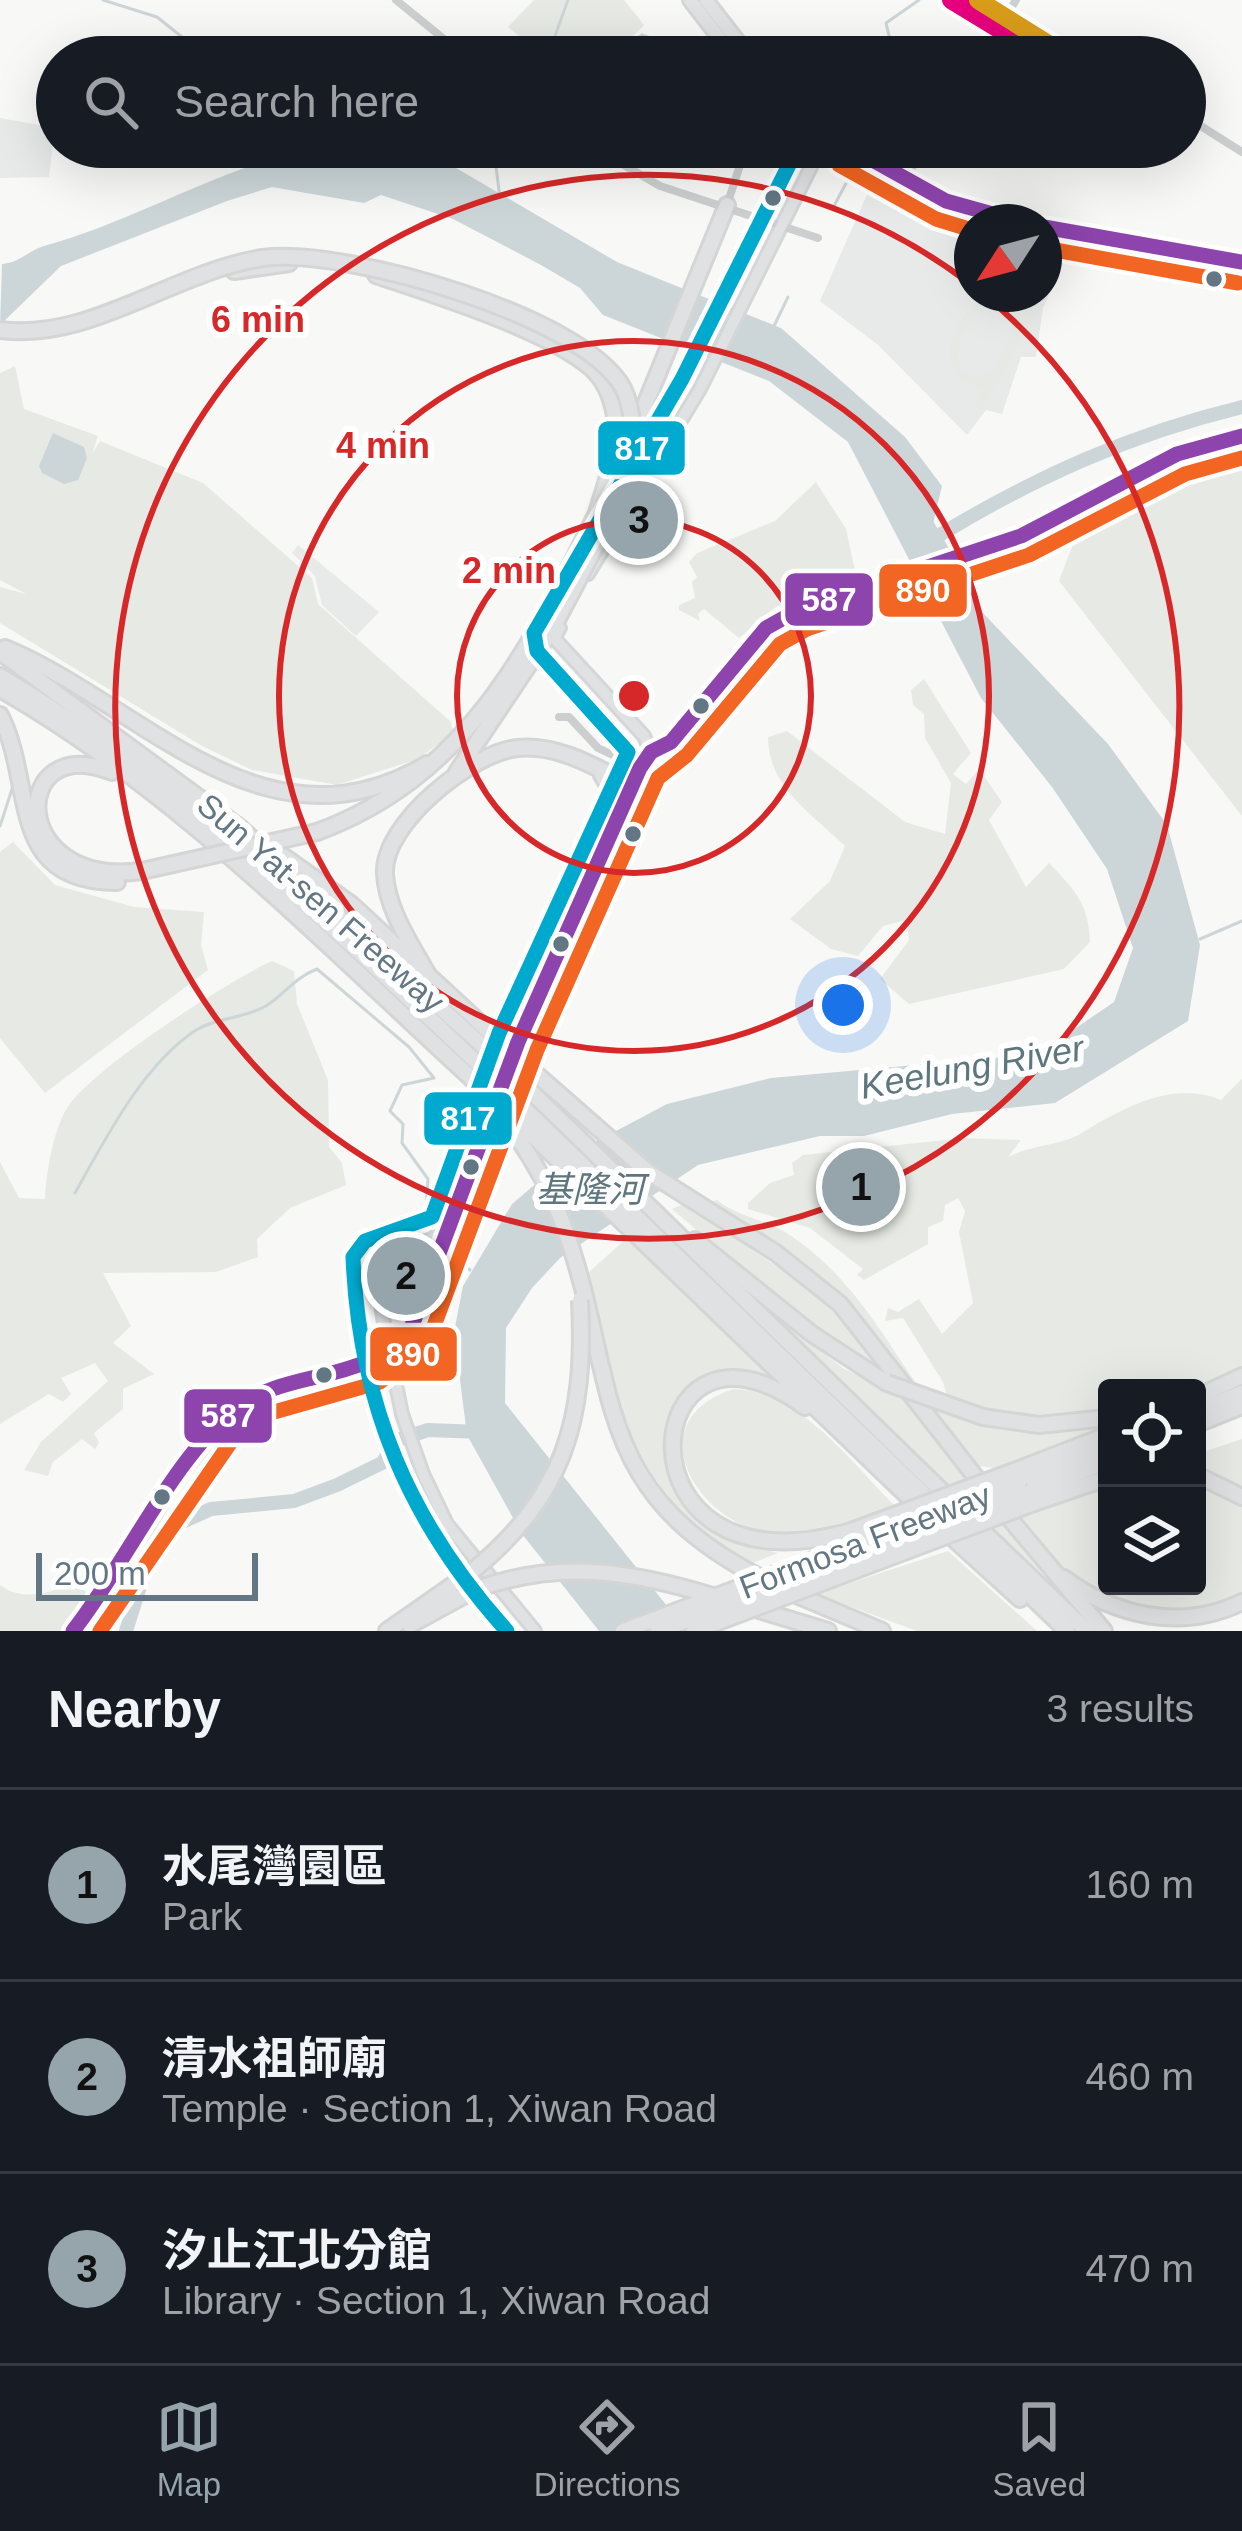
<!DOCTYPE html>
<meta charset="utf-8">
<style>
:root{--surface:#171b24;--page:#20242c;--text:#f1f3f6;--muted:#9ea1a6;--line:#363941;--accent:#96a4ac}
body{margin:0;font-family:Arial,"Noto Sans TC",sans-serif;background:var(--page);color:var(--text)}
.controls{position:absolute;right:36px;bottom:36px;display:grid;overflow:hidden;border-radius:12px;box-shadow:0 12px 48px #0002}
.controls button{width:108px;height:108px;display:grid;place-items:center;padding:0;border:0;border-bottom:3px solid var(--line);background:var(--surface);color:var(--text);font:60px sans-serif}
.compass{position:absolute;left:954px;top:204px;width:108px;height:108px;border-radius:50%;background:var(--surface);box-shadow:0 12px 48px #0002;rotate:234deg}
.scale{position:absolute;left:36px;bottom:30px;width:222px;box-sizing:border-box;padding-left:12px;border:6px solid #627683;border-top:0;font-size:33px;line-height:42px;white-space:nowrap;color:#627683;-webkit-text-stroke:9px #fff;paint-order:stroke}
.you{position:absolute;left:843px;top:1005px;width:42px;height:42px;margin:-30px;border:9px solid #fff;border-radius:50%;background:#1a73e8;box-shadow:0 0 0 18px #1a73e833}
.badge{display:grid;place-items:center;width:78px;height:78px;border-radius:50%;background:var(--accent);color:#111;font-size:39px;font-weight:700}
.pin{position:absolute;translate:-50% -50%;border:6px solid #fff;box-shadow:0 3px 12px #0006}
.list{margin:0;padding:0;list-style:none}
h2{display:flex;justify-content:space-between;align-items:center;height:156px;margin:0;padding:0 48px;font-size:51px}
h2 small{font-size:39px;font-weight:400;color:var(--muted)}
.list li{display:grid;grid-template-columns:78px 1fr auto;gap:36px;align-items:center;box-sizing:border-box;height:192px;padding:0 48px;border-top:3px solid var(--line)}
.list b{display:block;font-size:45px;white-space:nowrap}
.list p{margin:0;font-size:39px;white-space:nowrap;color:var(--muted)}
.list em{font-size:39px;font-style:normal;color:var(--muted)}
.icon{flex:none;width:66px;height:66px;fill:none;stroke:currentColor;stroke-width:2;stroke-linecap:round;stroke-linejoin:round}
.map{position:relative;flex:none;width:1242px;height:1631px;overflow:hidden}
.search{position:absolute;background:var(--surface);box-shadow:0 12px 48px #0002;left:36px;right:36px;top:36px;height:132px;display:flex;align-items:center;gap:30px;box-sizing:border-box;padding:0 42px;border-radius:66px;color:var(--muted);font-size:45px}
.sheet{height:732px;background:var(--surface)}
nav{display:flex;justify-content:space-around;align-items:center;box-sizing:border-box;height:168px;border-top:3px solid var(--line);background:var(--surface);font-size:33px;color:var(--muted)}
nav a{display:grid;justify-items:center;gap:6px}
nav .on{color:var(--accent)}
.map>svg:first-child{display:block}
.built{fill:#e7eae9}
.green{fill:#e7eae4;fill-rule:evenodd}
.water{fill:#ccd6d8}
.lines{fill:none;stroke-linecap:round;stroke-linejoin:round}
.stream{stroke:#ccd6d8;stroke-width:3}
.river{stroke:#ccd6d8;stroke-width:14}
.secondary-casing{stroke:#d5d6d7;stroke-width:16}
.primary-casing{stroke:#d5d6d7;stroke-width:18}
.highway-casing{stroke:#d5d5d5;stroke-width:20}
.street{stroke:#cdcecf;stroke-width:8}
.secondary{stroke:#e0e1e2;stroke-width:10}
.primary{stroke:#e0e1e2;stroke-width:12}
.highway{stroke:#e0e1e2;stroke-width:14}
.rail{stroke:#c3c5c6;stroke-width:3;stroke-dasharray:18 9;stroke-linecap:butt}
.secondary-bridge-casing{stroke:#d5d6d7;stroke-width:16;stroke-linecap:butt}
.highway-bridge-casing{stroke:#d5d5d5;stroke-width:20;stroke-linecap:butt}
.secondary-bridge{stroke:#e0e1e2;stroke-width:10}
.highway-bridge{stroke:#e0e1e2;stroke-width:14}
.bus-1-casing{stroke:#fff;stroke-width:24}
.bus-2-casing{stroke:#fff;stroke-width:24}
.bus-3-casing{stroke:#fff;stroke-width:24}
.bus-1{stroke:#8e44ad;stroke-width:15}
.bus-2{stroke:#f26522;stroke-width:15}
.bus-3{stroke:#00a9ce;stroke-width:15}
.rail-1-casing{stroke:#fff;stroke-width:27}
.rail-2-casing{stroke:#fff;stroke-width:27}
.rail-3-casing{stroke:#fff;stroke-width:27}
.rail-1{stroke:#e4002b;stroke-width:18}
.rail-2{stroke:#e5007d;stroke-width:18}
.rail-3{stroke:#d99c1a;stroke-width:18}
.ring{fill:none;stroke:#d62828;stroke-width:6}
.bus-dot{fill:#627683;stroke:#fff;stroke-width:4.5}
.labels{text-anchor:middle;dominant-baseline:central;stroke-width:12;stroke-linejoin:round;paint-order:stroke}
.street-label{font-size:33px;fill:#627683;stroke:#fff}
.water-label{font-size:36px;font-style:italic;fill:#5e767d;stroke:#fff}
.centre{fill:#d62828;stroke:#fff;stroke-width:6}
.ring-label{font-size:36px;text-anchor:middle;font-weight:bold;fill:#d62828;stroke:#fff;stroke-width:12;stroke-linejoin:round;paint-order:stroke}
.line-badge{stroke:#fff;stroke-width:4.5}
.badge-label{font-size:33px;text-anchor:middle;font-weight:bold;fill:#fff}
</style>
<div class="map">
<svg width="1242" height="1631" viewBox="0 0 1242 1631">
<rect width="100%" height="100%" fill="#f8f8f7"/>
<g class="built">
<path d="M 0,118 L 55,128 L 49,177 L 0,178 Z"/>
<path d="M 869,190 L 972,232 L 972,294 L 1044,294 L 1044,251 L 1066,257 L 1043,308 L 1036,357 L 1021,357 L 1002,414 L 986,410 L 967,435 L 878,345 L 820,301 Z"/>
<path d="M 298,545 L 379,612 L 356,636 L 322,605 L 315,576 L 292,553 Z"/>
</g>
<g class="green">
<path d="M 534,0 L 624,0 L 644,25 C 614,59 588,57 545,57 L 534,41 L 525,41 L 508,27 Z"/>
<path d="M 993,295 L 1017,305 L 1024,315 L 1034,298 L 1042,303 L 983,408 L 976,404 L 985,388 C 920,383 958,300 993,295 ZM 988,303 L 1010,310 L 1017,325 L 992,372 L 972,378 L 961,370 C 952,349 970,316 988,303 Z"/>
<path d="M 15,366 L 24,409 L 98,436 L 92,454 L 100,441 L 203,483 L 312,578 L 318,604 L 451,722 L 453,733 L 418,759 L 337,785 L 252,770 L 202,746 L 0,623 L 0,587 L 26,594 L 0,580 L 0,373 Z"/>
<path d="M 1242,460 L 1242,816 L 1059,581 L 1080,526 Z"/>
<path d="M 816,482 L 846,529 L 856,575 L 776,607 L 739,638 L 704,609 L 698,614 L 700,621 L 679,610 L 679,605 L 695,598 L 692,582 L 697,577 L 689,562 L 697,553 L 775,521 Z"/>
<path d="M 924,679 L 971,753 L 953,774 L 966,784 L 979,769 L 1002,802 L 989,820 L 1026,887 L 1049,863 C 1075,890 1089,904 1090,942 L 1064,969 L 909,1004 L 880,979 L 909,940 L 906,920 L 883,926 L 858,956 L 831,949 L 790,919 L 830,881 L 845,846 C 811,813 768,787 768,737 L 787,731 L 905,822 L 945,834 L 951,783 L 925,738 L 924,714 L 913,705 L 911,690 Z"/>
<path d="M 13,842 L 55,885 L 134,907 L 204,912 L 201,945 L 208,970 L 45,1093 L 0,1038 L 0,852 Z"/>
<path d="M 272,961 L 294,971 L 297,1004 L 328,1080 L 329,1147 L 342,1163 L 346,1185 L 290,1208 L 257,1239 L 258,1257 L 216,1272 L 103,1273 L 131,1326 L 113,1343 L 154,1374 L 123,1389 L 123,1409 L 94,1433 L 99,1443 L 95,1449 L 82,1439 L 53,1462 L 48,1476 L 24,1470 L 41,1442 L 108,1381 L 95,1363 L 61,1378 L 71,1394 L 63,1402 L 49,1394 L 0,1424 L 0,1162 L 19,1198 L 45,1199 C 46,1174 53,1131 67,1108 C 90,1070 229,980 272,961 Z"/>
<path d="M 1242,1079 L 1242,1367 L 1197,1394 L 1197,1388 L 1107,1388 L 1107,1432 L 1014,1471 L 979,1466 L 1021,1518 L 1034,1503 L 1107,1478 L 1107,1586 L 1197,1586 L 1197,1454 L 1242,1439 L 1242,1602 L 1165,1621 L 1062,1577 L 856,1320 L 708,1202 L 717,1200 C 737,1216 763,1219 785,1232 C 853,1275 884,1339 929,1402 L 950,1406 L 943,1382 L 903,1318 L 885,1321 L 888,1308 L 898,1312 L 919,1299 L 942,1334 L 973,1303 L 959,1232 L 965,1211 L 958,1198 L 945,1205 L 943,1221 L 928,1227 L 928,1244 L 864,1280 L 857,1275 L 863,1269 L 810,1228 L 748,1209 L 748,1203 L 770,1183 L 794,1175 L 792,1163 L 803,1155 L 964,1138 L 1021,1140 L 1008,1157 C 1031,1145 1062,1145 1080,1134 C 1120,1110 1172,1079 1221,1100 Z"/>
<path d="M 683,1204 L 820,1295 L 886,1374 L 792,1312 L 672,1209 Z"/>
<path d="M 628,1237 L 778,1383 C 657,1328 604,1516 778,1553 L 751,1564 C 630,1495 614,1400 588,1273 Z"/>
<path d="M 768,1311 L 843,1368 L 916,1405 L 1065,1599 Z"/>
<path d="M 733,1389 C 799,1390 851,1462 895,1506 C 857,1519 819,1539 778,1535 C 698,1528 634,1422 733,1389 Z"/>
<path d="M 948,1551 L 1037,1631 L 917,1631 L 816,1594 Z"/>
<path d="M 70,1584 L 91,1594 L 62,1631 L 0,1631 L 0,1585 C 20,1601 48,1594 70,1584 Z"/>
</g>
<g class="water">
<path d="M 313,148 L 407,152 L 451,165 L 617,262 L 781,328 L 905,437 L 942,486 L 931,532 L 983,613 L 1108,744 L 1167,825 L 1200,945 L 1188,1021 L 1055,1103 L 952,1114 L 864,1136 L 820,1136 L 698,1165 L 560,1258 L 532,1288 L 506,1328 L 505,1403 L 687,1631 L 599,1631 L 522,1534 L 467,1435 L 454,1332 L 463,1286 L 512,1204 L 567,1157 L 667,1104 L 771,1078 L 1038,1054 L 1114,1002 L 1133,948 L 1107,869 L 1052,787 L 981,698 L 848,442 L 769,381 L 603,315 L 580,288 L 541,265 L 453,219 L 381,195 L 364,203 L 272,187 L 227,201 L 61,266 L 0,325 L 2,264 C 19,263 28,251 44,246 C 136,221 216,169 313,148 Z"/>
<path d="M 53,433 L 84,447 L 87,458 L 78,480 L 64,484 L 42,473 L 39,466 Z"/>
</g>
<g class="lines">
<g class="stream">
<path d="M 103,0 L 157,17 L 207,57"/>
<path d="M 555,36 L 568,0"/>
<path d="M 591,48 L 633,42 L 642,35 L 671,46 L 682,57"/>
<path d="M 546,54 L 552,44"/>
<path d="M 545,56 L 575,48"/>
<path d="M 230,57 C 257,47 284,41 310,57"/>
<path d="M 894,57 L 886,23 L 919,0"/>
<path d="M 467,147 L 495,159 L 500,198"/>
<path d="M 834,206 L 854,168"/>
<path d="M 773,328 L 788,297"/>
<path d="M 0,826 L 13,786"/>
<path d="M 1200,939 L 1242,921"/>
<path d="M 75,1193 C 106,1138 142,1066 196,1030 C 217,1017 244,1019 266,1006 C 285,994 294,978 317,969 L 409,1047 L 434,1078 L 402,1085 L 390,1111 L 403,1124 L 402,1143 L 428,1179 L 425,1221 L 431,1232"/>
<path d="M 448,1253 L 470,1270"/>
</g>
<g class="river">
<path d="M 921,514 L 955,573"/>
<path d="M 938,536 C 1035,477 1131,434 1242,407"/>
<path d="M 126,1631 L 154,1542 L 182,1522 L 211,1509 L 294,1501 L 337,1485 L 382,1463 L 398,1440 L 428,1430 L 481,1432"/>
</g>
<defs>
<g id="secondary">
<path d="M 588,574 L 700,389 L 821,147"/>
<path d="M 386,1336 L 374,1260 L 448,1233"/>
<path d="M 423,1474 L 447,1524 L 535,1631"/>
<path d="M 73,1631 L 118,1574 L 178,1478 L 235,1409 L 276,1388 L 326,1381 L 368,1366 L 398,1347 L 410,1331 L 518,1042 L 651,752 L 644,736 L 554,638 L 560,628"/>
</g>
<g id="primary">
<path d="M 690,0 L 734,57"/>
<path d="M 706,0 L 750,57"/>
<path d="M 823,147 L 929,209 L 972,225"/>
<path d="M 849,147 L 946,201 L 1021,222"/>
<path d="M 1044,227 L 1242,262"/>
<path d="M 1044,242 L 1242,277"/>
</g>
<g id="highway">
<path d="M 234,271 L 289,263"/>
<path d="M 376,275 C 432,294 547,330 590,367 C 604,379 612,398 615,416 C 620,450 605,484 596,516"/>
<path d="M 613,483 L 727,205"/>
<path d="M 5,648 C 143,705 263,861 427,764"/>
<path d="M 0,652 L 239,827 L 503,1064"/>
<path d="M 0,676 C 184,785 343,935 497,1082"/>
<path d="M 0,689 C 181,792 338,958 492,1097"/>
<path d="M 0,715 C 36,785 5,882 117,882"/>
<path d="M 112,772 C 9,730 7,889 142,871"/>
<path d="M 457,772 L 550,633 L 576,584"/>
<path d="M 602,775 L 612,792 L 615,821"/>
<path d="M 317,832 C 468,776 529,650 597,513"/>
<path d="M 280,854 L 352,905 L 508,1049"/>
<path d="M 428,975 C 411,944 387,910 385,874 C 382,824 472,752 518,748 C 559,744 597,768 631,785"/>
<path d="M 519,1059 L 648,1172 L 776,1253 L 840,1304 L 985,1489"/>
<path d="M 513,1074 L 953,1502"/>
<path d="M 507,1092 L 937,1507"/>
<path d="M 502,1106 L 922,1510"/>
<path d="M 500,1113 C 524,1145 545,1178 560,1216 C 622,1376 581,1489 767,1581"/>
<path d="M 695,1240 L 812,1334 L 887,1383"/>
<path d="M 1197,1397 L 1242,1376"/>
<path d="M 805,1407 C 636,1283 606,1602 851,1531"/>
<path d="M 1197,1411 L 1242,1393"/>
<path d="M 983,1417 L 1039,1425 L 1107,1418"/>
<path d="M 1197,1424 L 1242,1406"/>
<path d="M 1014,1471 L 1107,1435"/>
<path d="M 1197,1475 L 1242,1497"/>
<path d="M 1019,1483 L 1107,1449"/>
<path d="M 1030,1492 L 1107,1462"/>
<path d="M 1034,1503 L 1107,1478"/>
<path d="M 999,1506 L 1104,1631"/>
<path d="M 969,1518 L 1087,1631"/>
<path d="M 958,1526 L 1067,1631"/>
<path d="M 943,1529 L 1020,1599"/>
<path d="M 1064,1578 C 1116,1617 1183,1631 1242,1602"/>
<path d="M 787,1591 L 882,1631"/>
<path d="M 749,1607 L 828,1631"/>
<path d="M 410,1625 L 474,1590"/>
<path d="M 387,1631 L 470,1573"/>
</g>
</defs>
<use href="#secondary" class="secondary-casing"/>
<use href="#primary" class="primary-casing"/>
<use href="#highway" class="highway-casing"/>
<g class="street">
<path d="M 396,0 L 466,57"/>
<path d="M 995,0 L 1084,57"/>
<path d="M 981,57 L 1016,0"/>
<path d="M 1185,116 L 1242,152"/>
<path d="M 593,147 L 660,186 L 818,238"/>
<path d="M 904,180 L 925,147"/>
<path d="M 727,205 L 746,147"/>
<path d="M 559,717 L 569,717 L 598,748 L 640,768"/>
<path d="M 651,752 L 671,742 L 738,659 L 781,617 L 1021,536 L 1066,517 L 1177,454 L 1242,436"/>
</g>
<use href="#secondary" class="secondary"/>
<use href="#primary" class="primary"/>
<use href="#highway" class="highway"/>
<path class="rail" d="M 963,0 L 976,8"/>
<defs>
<path id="secondary-bridge" d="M 386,1336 L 402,1414 L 423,1474"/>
<g id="highway-bridge">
<path d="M 0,330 C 90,342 175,271 263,258 C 340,246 599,319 626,395 C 650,462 604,527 576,584"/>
<path d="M 142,871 L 317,832"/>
<path d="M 508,1049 L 519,1059"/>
<path d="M 503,1064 L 513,1074"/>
<path d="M 497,1082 L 507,1092"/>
<path d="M 490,1100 L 499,1112"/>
<path d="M 887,1383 L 983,1417"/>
<path d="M 851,1531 L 1014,1471"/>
<path d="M 470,1573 C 565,1496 586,1420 580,1300"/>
<path d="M 474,1590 C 559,1559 632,1571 716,1597"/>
<path d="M 623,1631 L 1019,1483"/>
<path d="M 658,1631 L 1030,1492"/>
<path d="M 694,1631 L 1034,1503"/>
</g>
</defs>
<use href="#secondary-bridge" class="secondary-bridge-casing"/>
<use href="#highway-bridge" class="highway-bridge-casing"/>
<use href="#secondary-bridge" class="secondary-bridge"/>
<use href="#highway-bridge" class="highway-bridge"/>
<defs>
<g id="bus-1">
<path d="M 849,147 L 946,201 L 1021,222"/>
<path d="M 1044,227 L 1242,262"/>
<path d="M 73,1631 C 124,1567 175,1454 237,1408 C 292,1367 357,1387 410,1331 L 518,1042 L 640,768 L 651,752 L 671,742 L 766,628 L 798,610 L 1021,536 L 1177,454 L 1242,436"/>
</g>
<g id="bus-2">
<path d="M 839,165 L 936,219 L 972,230"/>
<path d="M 1044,248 L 1238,283"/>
<path d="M 100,1631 L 233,1439 L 267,1414 L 380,1382 L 428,1342 L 537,1050 L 658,778 L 687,755 L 780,644 L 807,629 L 1029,555 L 1185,474 L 1242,458"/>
</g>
<path id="bus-3" d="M 507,1631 C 409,1522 359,1405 353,1257 L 365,1241 L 432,1217 L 499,1033 L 628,752 L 537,651 L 534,633 L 682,379 L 798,147"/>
</defs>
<use href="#bus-1" class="bus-1-casing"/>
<use href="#bus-2" class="bus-2-casing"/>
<use href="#bus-3" class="bus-3-casing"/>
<use href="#bus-1" class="bus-1"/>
<use href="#bus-2" class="bus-2"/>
<use href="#bus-3" class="bus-3"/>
<defs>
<path id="rail-1" d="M 964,0 L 1057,57"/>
<path id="rail-2" d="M 951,0 L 1044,57"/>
<path id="rail-3" d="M 978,0 L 1069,57"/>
</defs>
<use href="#rail-1" class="rail-1-casing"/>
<use href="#rail-2" class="rail-2-casing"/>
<use href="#rail-3" class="rail-3-casing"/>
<use href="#rail-1" class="rail-1"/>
<use href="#rail-2" class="rail-2"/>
<use href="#rail-3" class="rail-3"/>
</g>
<g class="ring">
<circle cx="634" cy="696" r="177"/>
<circle cx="634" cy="696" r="355"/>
<path d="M983 294A532 532 0 1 1 969 283"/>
</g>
<g class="bus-dot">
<circle cx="773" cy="198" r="10"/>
<circle cx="1214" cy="279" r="10"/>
<circle cx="701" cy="706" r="10"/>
<circle cx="633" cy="834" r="10"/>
<circle cx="561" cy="944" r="10"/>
<circle cx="471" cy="1167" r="10"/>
<circle cx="324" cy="1375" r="10"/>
<circle cx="162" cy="1497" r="10"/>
</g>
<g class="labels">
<g class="street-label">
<text transform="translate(321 903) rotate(41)">Sun Yat-sen Freeway</text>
<text transform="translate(865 1541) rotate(-21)">Formosa Freeway</text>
</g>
<g class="water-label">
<text transform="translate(972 1067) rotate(-10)">Keelung River</text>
<text x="590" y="1189">基隆河</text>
</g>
</g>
<circle cx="634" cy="696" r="18" class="centre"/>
<g class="ring-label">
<text x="258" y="332">6 min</text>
<text x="383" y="458">4 min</text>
<text x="509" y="583">2 min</text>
</g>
<g class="line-badge">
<rect x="596" y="419" width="91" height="58" rx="12" fill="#00a9ce"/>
<rect x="877" y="562" width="92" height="57" rx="12" fill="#f26522"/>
<rect x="783" y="571" width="92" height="57" rx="12" fill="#8e44ad"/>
<rect x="422" y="1090" width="92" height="57" rx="12" fill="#00a9ce"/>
<rect x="368" y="1325" width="91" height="58" rx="12" fill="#f26522"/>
<rect x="182" y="1387" width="92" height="58" rx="12" fill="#8e44ad"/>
</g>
<g class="badge-label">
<text x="642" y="460">817</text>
<text x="923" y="602">890</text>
<text x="829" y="611">587</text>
<text x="468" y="1130">817</text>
<text x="413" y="1366">890</text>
<text x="228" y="1427">587</text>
</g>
</svg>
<div class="controls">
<button><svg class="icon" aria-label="locate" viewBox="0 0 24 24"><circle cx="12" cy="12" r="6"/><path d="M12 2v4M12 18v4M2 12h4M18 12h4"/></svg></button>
<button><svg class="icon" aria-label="layers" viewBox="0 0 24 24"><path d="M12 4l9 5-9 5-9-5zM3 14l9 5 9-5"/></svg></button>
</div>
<svg class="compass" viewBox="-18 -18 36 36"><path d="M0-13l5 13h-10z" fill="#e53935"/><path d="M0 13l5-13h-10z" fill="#9ea1a6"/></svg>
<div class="scale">200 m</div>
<div class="you"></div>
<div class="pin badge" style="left:861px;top:1187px">1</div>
<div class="pin badge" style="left:406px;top:1276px">2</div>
<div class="pin badge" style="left:639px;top:520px">3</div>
<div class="search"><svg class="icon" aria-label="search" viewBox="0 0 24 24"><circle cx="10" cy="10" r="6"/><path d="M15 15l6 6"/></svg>Search here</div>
</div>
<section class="sheet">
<h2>Nearby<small>3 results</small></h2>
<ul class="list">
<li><span class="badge">1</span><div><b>水尾灣園區</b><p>Park</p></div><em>160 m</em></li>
<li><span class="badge">2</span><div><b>清水祖師廟</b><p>Temple · Section 1, Xiwan Road</p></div><em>460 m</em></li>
<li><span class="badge">3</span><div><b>汐止江北分館</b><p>Library · Section 1, Xiwan Road</p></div><em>470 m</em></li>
</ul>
</section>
<nav>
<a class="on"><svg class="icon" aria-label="map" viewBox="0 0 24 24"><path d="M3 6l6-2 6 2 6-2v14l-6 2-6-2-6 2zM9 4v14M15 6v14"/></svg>Map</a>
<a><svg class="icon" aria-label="directions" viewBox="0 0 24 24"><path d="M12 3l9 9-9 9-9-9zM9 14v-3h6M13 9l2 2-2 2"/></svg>Directions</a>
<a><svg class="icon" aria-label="saved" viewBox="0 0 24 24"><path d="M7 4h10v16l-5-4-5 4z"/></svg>Saved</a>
</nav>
